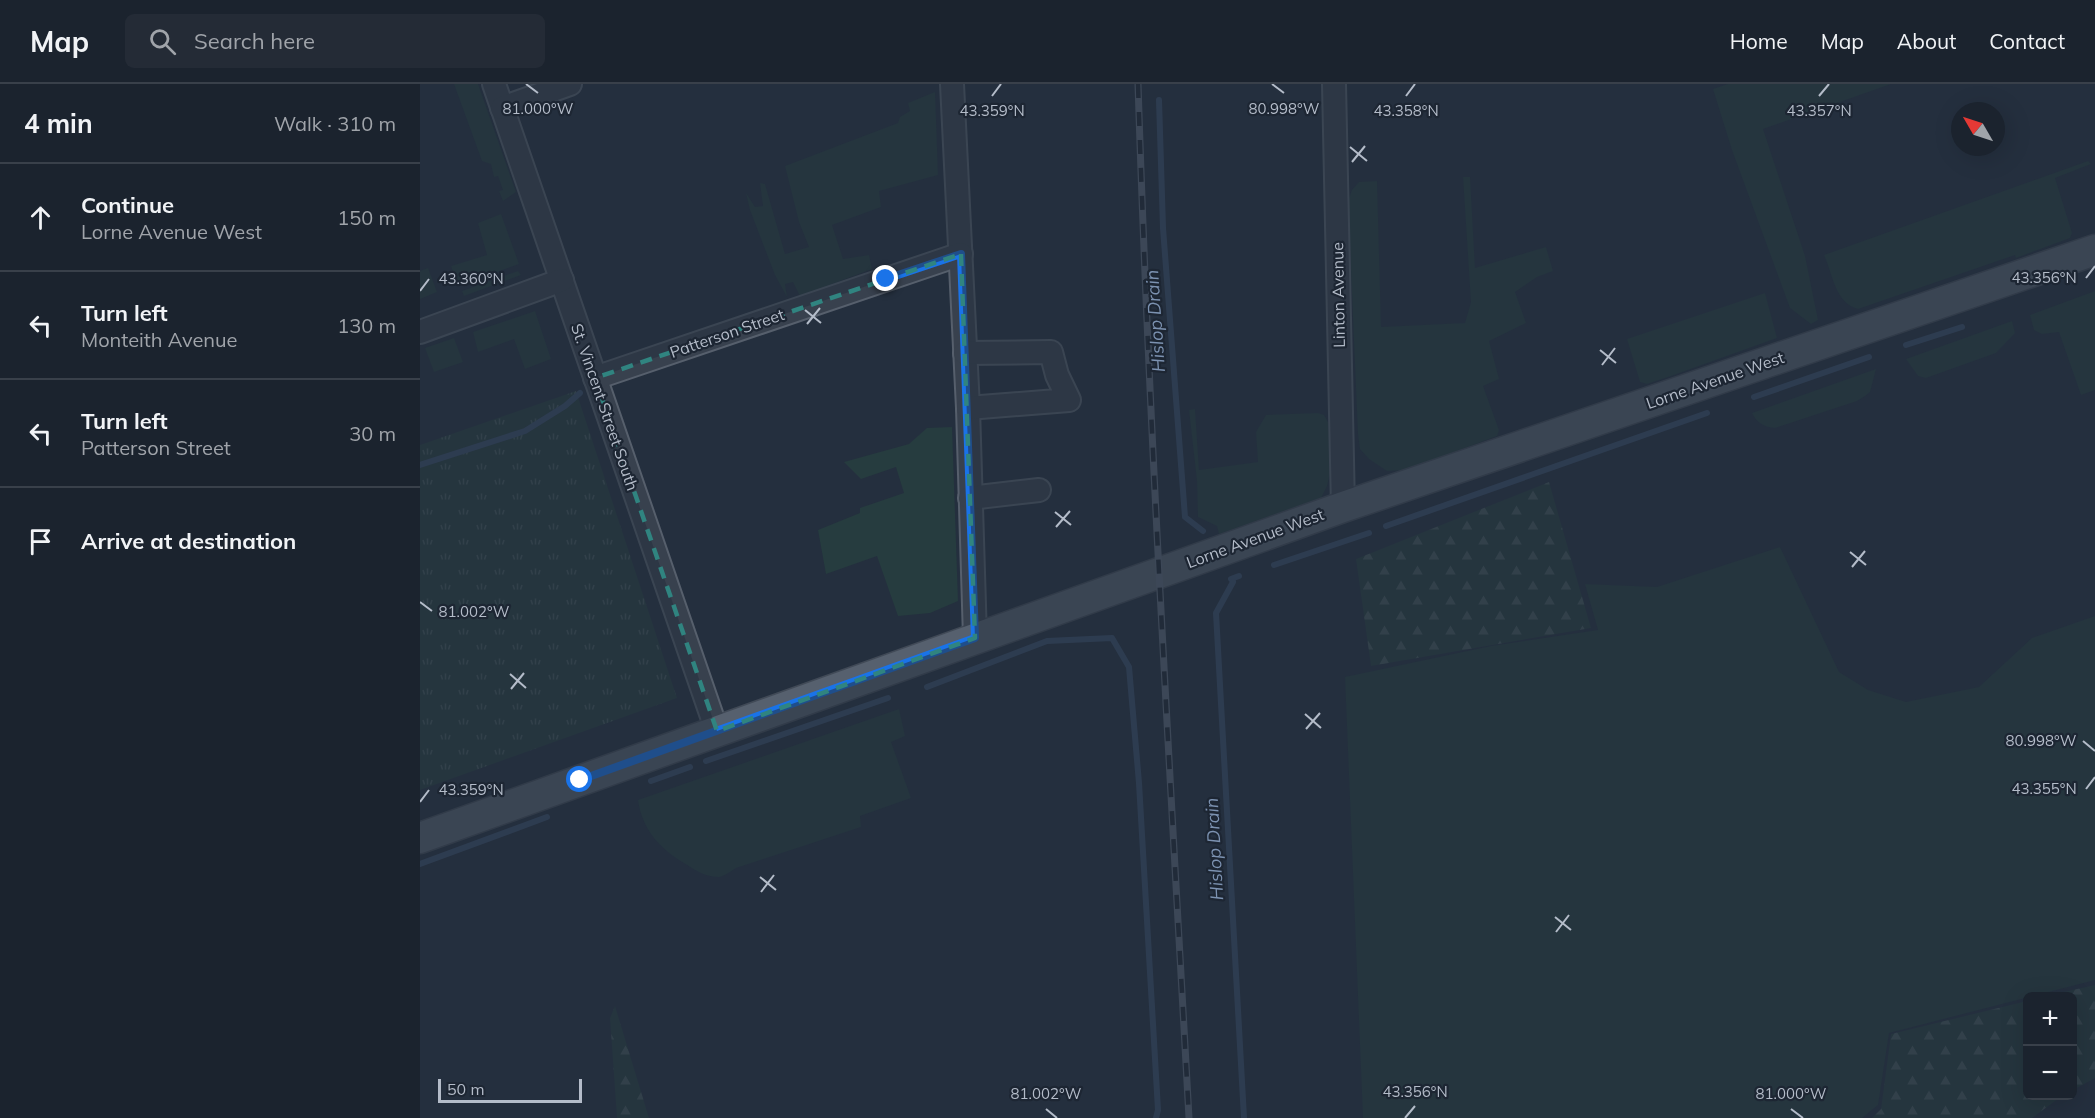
<!DOCTYPE html>
<meta charset="utf-8">
<style>
:root{--surface:#1b232e;--page:#242b36;--text:#f1f3f6;--muted:#a0a4aa;--line:#39404a}
body{margin:0;font-family:Mulish,sans-serif;background:var(--page);color:var(--text)}
.controls{position:absolute;right:18px;bottom:18px;display:grid;overflow:hidden;border-radius:9px;box-shadow:0 6px 24px #0002}
.controls button{width:54px;height:54px;display:grid;place-items:center;padding:0;border:0;border-bottom:2px solid var(--line);background:var(--surface);color:var(--text);font:30px sans-serif}
.compass{position:absolute;left:1531px;top:18px;width:54px;height:54px;border-radius:50%;background:var(--surface);box-shadow:0 6px 24px #0002;rotate:309deg}
.scale{position:absolute;left:18px;bottom:15px;width:144px;box-sizing:border-box;padding-left:6px;border:3px solid #b4bcc9;border-top:0;font-size:16px;line-height:21px;white-space:nowrap;color:#b4bcc9;-webkit-text-stroke:4px #1d2633;paint-order:stroke}
.stop{position:absolute;width:18px;height:18px;margin:-14px;border:4px solid #1a73e8;border-radius:50%;background:#fff}
.stop.end{background:#1a73e8;border-color:#fff;box-shadow:0 2px 6px #0008}
.list{margin:0;padding:0;list-style:none}
h2{display:flex;justify-content:space-between;align-items:center;height:78px;margin:0;padding:0 24px;font-size:26px}
h2 small{font-size:20px;font-weight:400;color:var(--muted)}
.list li{display:grid;grid-template-columns:39px 1fr auto;gap:18px;align-items:center;box-sizing:border-box;height:108px;padding:0 24px;border-top:2px solid var(--line)}
.list b{display:block;font-size:22px;white-space:nowrap}
.list p{margin:0;font-size:20px;white-space:nowrap;color:var(--muted)}
.list em{font-size:20px;font-style:normal;color:var(--muted)}
.icon{flex:none;width:33px;height:33px;fill:none;stroke:currentColor;stroke-width:2;stroke-linecap:round;stroke-linejoin:round}
.map{position:relative;flex:none;width:1675px;height:1034px;overflow:hidden}
header{display:flex;align-items:center;gap:36px;box-sizing:border-box;height:84px;padding:0 30px;background:var(--surface);border-bottom:2px solid var(--line)}
header strong{font-size:28px}
nav{display:flex;gap:33px;margin-inline-start:auto;font-size:21px}
.search{width:420px;height:54px;background:var(--page);display:flex;align-items:center;gap:15px;box-sizing:border-box;padding:0 21px;border-radius:9px;color:var(--muted);font-size:22px}
main{display:flex}
aside{flex:1;background:var(--surface)}
.map>svg:first-child{display:block}
.green{fill:#263c3f}
.forest{fill:url(#forest-firs)}
.park{fill:url(#park-tufts)}
.lines{fill:none;stroke-linecap:round;stroke-linejoin:round}
.stream{stroke:#394c67;stroke-width:6}
.minor-casing{stroke:#565f6c;stroke-width:26}
.major-casing{stroke:#414a57;stroke-width:33}
.minor{stroke:#38414e;stroke-width:22}
.major{stroke:#56606e;stroke-width:30}
.rail-casing{stroke:#5a6575;stroke-width:7}
.rail{stroke:#1d2633;stroke-width:4.5;stroke-dasharray:14;stroke-linecap:butt}
.route{stroke:#1a73e8;stroke-width:8}
.marked{fill:none;stroke:#308480;stroke-width:4.5;stroke-dasharray:12 8;stroke-linejoin:round}
.ticks{fill:none;stroke:#b4bcc9;stroke-width:2}
.labels{text-anchor:middle;dominant-baseline:central;stroke-width:4.5;stroke-linejoin:round;paint-order:stroke}
.street-label{font-size:16px;fill:#b4bcc9;stroke:#1d2633}
.water-label{font-size:18px;font-style:italic;fill:#7c92b1;stroke:#1d2633}
.ticks-label{font-size:15px;text-anchor:middle;fill:#b4bcc9;stroke:#1d2633;stroke-width:4.5;stroke-linejoin:round;paint-order:stroke}
</style>
<header>
<strong>Map</strong>
<div class="search"><svg class="icon" aria-label="search" viewBox="0 0 24 24"><circle cx="10" cy="10" r="6"/><path d="M15 15l6 6"/></svg>Search here</div>
<nav><a>Home</a><a>Map</a><a>About</a><a>Contact</a></nav>
</header>
<main>
<aside>
<h2>4 min<small>Walk · 310 m</small></h2>
<ul class="list">
<li><svg class="icon" aria-label="ahead" viewBox="0 0 24 24"><path d="M12 20V5M6 11l6-6 6 6"/></svg><div><b>Continue</b><p>Lorne Avenue West</p></div><em>150 m</em></li>
<li><svg class="icon" aria-label="left" viewBox="0 0 24 24"><path d="M17 20v-9H6M10 6l-5 5 5 5"/></svg><div><b>Turn left</b><p>Monteith Avenue</p></div><em>130 m</em></li>
<li><svg class="icon" aria-label="left" viewBox="0 0 24 24"><path d="M17 20v-9H6M10 6l-5 5 5 5"/></svg><div><b>Turn left</b><p>Patterson Street</p></div><em>30 m</em></li>
<li><svg class="icon" aria-label="arrive" viewBox="0 0 24 24"><path d="M6 21V4h12l-3 4 3 4H6"/></svg><div><b>Arrive at destination</b></div></li>
</ul>
</aside>
<div class="map">
<svg width="1675" height="1034" viewBox="0 0 1675 1034">
<defs>
<pattern id="forest-firs" width="22" height="20" patternUnits="userSpaceOnUse" patternTransform="scale(1.5)"><rect width="22" height="20" fill="#263c3f"/><path d="M5 1l3.5 6h-7zM16 11l3.5 6h-7z" fill="#435659"/></pattern>
<pattern id="park-tufts" width="24" height="20" patternUnits="userSpaceOnUse" patternTransform="scale(1.5)"><rect width="24" height="20" fill="#263c3f"/><path d="M3 7l-1-3M5 7V3M7 7l1-3M15 17l-1-3M17 17v-4M19 17l1-3" fill="none" stroke="#435659"/></pattern>
</defs>
<rect width="100%" height="100%" fill="#242f3e"/>
<g class="green">
<path d="M 34,0 L 58,0 L 96,108 L 83,117 L 79,107 L 83,106 L 78,92 L 74,93 L 71,80 L 62,77 Z"/>
<path d="M 1308,0 L 1471,0 L 1343,45 L 1385,172 L 1398,236 L 1391,240 L 1370,224 L 1312,66 L 1293,5 Z"/>
<path d="M 515,8 L 518,91 L 459,107 L 461,123 L 412,141 L 423,175 L 449,171 L 452,185 L 380,212 L 373,198 L 365,200 L 367,213 L 355,191 L 330,126 L 326,109 L 335,123 L 343,122 L 340,99 L 345,100 L 365,170 L 389,163 L 379,138 L 365,82 L 478,39 L 480,33 L 490,27 L 488,19 Z"/>
<path d="M 1668,77 L 1671,80 L 1635,94 L 1652,149 L 1650,154 L 1596,174 L 1595,171 L 1438,225 C 1415,219 1413,191 1404,171 Z"/>
<path d="M 1043,93 L 1050,93 L 1055,184 L 1126,163 L 1133,187 L 1117,193 L 1095,208 L 1106,239 L 1069,257 L 1079,295 L 1063,302 L 1079,346 L 1077,352 L 986,386 L 967,387 L 949,375 L 940,365 L 938,350 L 928,117 L 932,106 L 939,98 L 957,97 L 961,243 L 1045,239 L 1051,218 Z"/>
<path d="M 81,130 L 99,180 L 38,202 L 31,182 L 67,171 L 58,139 Z"/>
<path d="M 8,184 L 17,208 L 0,215 L 0,187 Z"/>
<path d="M 98,187 L 101,191 L 44,212 L 42,207 Z"/>
<path d="M 1675,207 L 1675,306 L 1661,311 L 1639,248 L 1622,250 L 1614,246 L 1610,231 Z"/>
<path d="M 1345,209 L 1357,254 L 1251,292 L 1227,300 L 1220,298 L 1207,255 Z"/>
<path d="M 115,227 L 131,275 L 105,285 L 94,255 L 58,268 L 53,248 Z"/>
<path d="M 1592,237 L 1595,249 L 1576,269 L 1506,294 L 1498,292 L 1486,275 Z"/>
<path d="M 34,254 L 43,278 L 14,288 L 5,264 Z"/>
<path d="M 1456,285 L 1450,308 L 1445,312 L 1437,317 L 1355,344 C 1344,343 1337,339 1332,329 Z"/>
<path d="M 775,325 L 779,386 L 838,378 L 836,348 L 846,331 L 898,329 L 904,331 L 908,338 L 912,381 L 907,402 L 901,414 L 799,450 L 797,442 L 778,433 L 777,397 L 769,326 Z"/>
<path d="M 532,343 L 538,517 L 510,529 L 478,532 L 457,472 L 406,490 L 398,446 L 440,429 L 440,424 L 484,409 L 476,383 L 441,395 L 424,378 L 489,360 L 507,344 Z"/>
<path d="M 1360,463 L 1419,588 L 1448,606 L 1486,618 L 1559,603 L 1612,554 L 1675,532 L 1675,896 L 1469,949 L 1458,1021 L 1442,1034 L 943,1034 L 925,593 L 1071,562 L 1178,546 L 1165,500 L 1237,503 Z"/>
<path d="M 479,625 L 485,652 L 471,658 L 491,714 L 440,732 L 441,743 L 316,784 C 311,787 305,792 299,793 C 285,793 275,786 264,779 C 240,765 222,745 218,716 Z"/>
</g>
<g class="forest">
<path d="M 1129,398 L 1171,544 L 951,582 L 936,475 Z"/>
<path d="M 1675,901 L 1675,994 L 1653,1006 L 1652,912 L 1626,912 Z"/>
<path d="M 1607,917 L 1608,1012 L 1642,1012 L 1612,1034 L 1452,1034 L 1461,1025 L 1471,950 Z"/>
<path d="M 195,922 L 229,1034 L 197,1034 L 190,934 Z"/>
</g>
<path class="park" d="M 156,307 L 257,614 L 0,706 L 0,361 Z"/>
<g class="lines">
<g class="stream">
<path d="M 739,16 L 743,144 L 765,433 L 783,447"/>
<path d="M 1486,261 L 1542,243"/>
<path d="M 1334,313 L 1449,273"/>
<path d="M 0,381 L 105,347 L 145,322 L 160,309"/>
<path d="M 966,442 L 1287,329"/>
<path d="M 854,481 L 949,449"/>
<path d="M 811,495 L 819,492"/>
<path d="M 813,498 L 796,529 L 824,1034"/>
<path d="M 507,603 L 627,557 L 692,554 L 709,583 L 719,699 L 738,1026 L 736,1034"/>
<path d="M 286,677 L 468,614"/>
<path d="M 231,697 L 270,683"/>
<path d="M 0,780 L 127,733"/>
</g>
<defs>
<g id="minor">
<path d="M 74,0 L 297,647"/>
<path d="M 532,0 L 548,324 L 555,554"/>
<path d="M 914,0 L 923,423"/>
<path d="M 82,24 L 150,0"/>
<path d="M 0,248 L 142,196"/>
<path d="M 545,269 L 631,268 L 637,291 L 649,316 L 548,324"/>
<path d="M 175,294 L 541,170"/>
<path d="M 550,414 L 619,406"/>
</g>
<path id="major" d="M 0,754 L 923,423 L 1675,166"/>
</defs>
<use href="#minor" class="minor-casing"/>
<use href="#major" class="major-casing"/>
<use href="#minor" class="minor"/>
<use href="#major" class="major"/>
<defs>
<path id="rail" d="M 718,0 C 729,345 750,689 769,1034"/>
</defs>
<use href="#rail" class="rail-casing"/>
<use href="#rail" class="rail"/>
</g>
<g class="lines">
<path class="route" d="M 160,696 L 555,554 L 541,170 L 466,195"/>
</g>
<path d="M0 0H1675V1034H0ZM 541,170 L 555,554 L 297,647 L 175,294 Z" fill="#242f3e" fill-opacity=".55" fill-rule="evenodd"/>
<path class="marked" d="M 541,170 L 555,554 L 297,647 L 175,294 Z"/>
<path class="ticks" d="M 106,0 L 118,9M 852,0 L 864,9M 572,12 L 581,0M 986,12 L 995,0M 1399,12 L 1409,0M 930,63 L 947,77M 932,78 L 945,62M 1666,194 L 1675,182M 0,207 L 9,195M 385,226 L 401,239M 387,240 L 400,224M 1180,266 L 1196,279M 1182,281 L 1195,264M 635,428 L 651,441M 636,443 L 650,427M 1430,468 L 1446,481M 1432,483 L 1445,467M 0,518 L 12,527M 90,590 L 106,604M 91,605 L 104,589M 885,630 L 901,644M 886,645 L 900,629M 1663,657 L 1675,667M 1666,705 L 1675,693M 0,718 L 9,706M 340,793 L 356,806M 341,808 L 354,791M 1135,833 L 1151,846M 1136,848 L 1149,831M 626,1025 L 637,1034M 1371,1025 L 1383,1034M 985,1034 L 995,1022"/>
<g class="labels">
<g class="street-label">
<text transform="translate(918 211) rotate(-91)">Linton Avenue</text>
<text transform="translate(307 249) rotate(-19)">Patterson Street</text>
<text transform="translate(1295 296) rotate(-19)">Lorne Avenue West</text>
<text transform="translate(185 323) rotate(71)">St. Vincent Street South</text>
<text transform="translate(835 454) rotate(-20)">Lorne Avenue West</text>
</g>
<g class="water-label">
<text transform="translate(735 237) rotate(-94)">Hislop Drain</text>
<text transform="translate(794 765) rotate(-93)">Hislop Drain</text>
</g>
</g>
<g class="ticks-label">
<text x="118" y="30">81.000°W</text>
<text x="864" y="30">80.998°W</text>
<text x="572" y="32">43.359°N</text>
<text x="986" y="32">43.358°N</text>
<text x="1399" y="32">43.357°N</text>
<text x="1624" y="199">43.356°N</text>
<text x="51" y="200">43.360°N</text>
<text x="54" y="533">81.002°W</text>
<text x="1621" y="662">80.998°W</text>
<text x="1624" y="710">43.355°N</text>
<text x="51" y="711">43.359°N</text>
<text x="995" y="1013">43.356°N</text>
<text x="626" y="1015">81.002°W</text>
<text x="1371" y="1015">81.000°W</text>
</g>
</svg>
<div class="controls">
<button>+</button>
<button>−</button>
</div>
<svg class="compass" viewBox="-18 -18 36 36"><path d="M0-13l5 13h-10z" fill="#e53935"/><path d="M0 13l5-13h-10z" fill="#a0a4aa"/></svg>
<div class="scale">50 m</div>
<div class="stop" style="left:160px;top:696px"></div>
<div class="stop end" style="left:466px;top:195px"></div>
</div>
</main>
